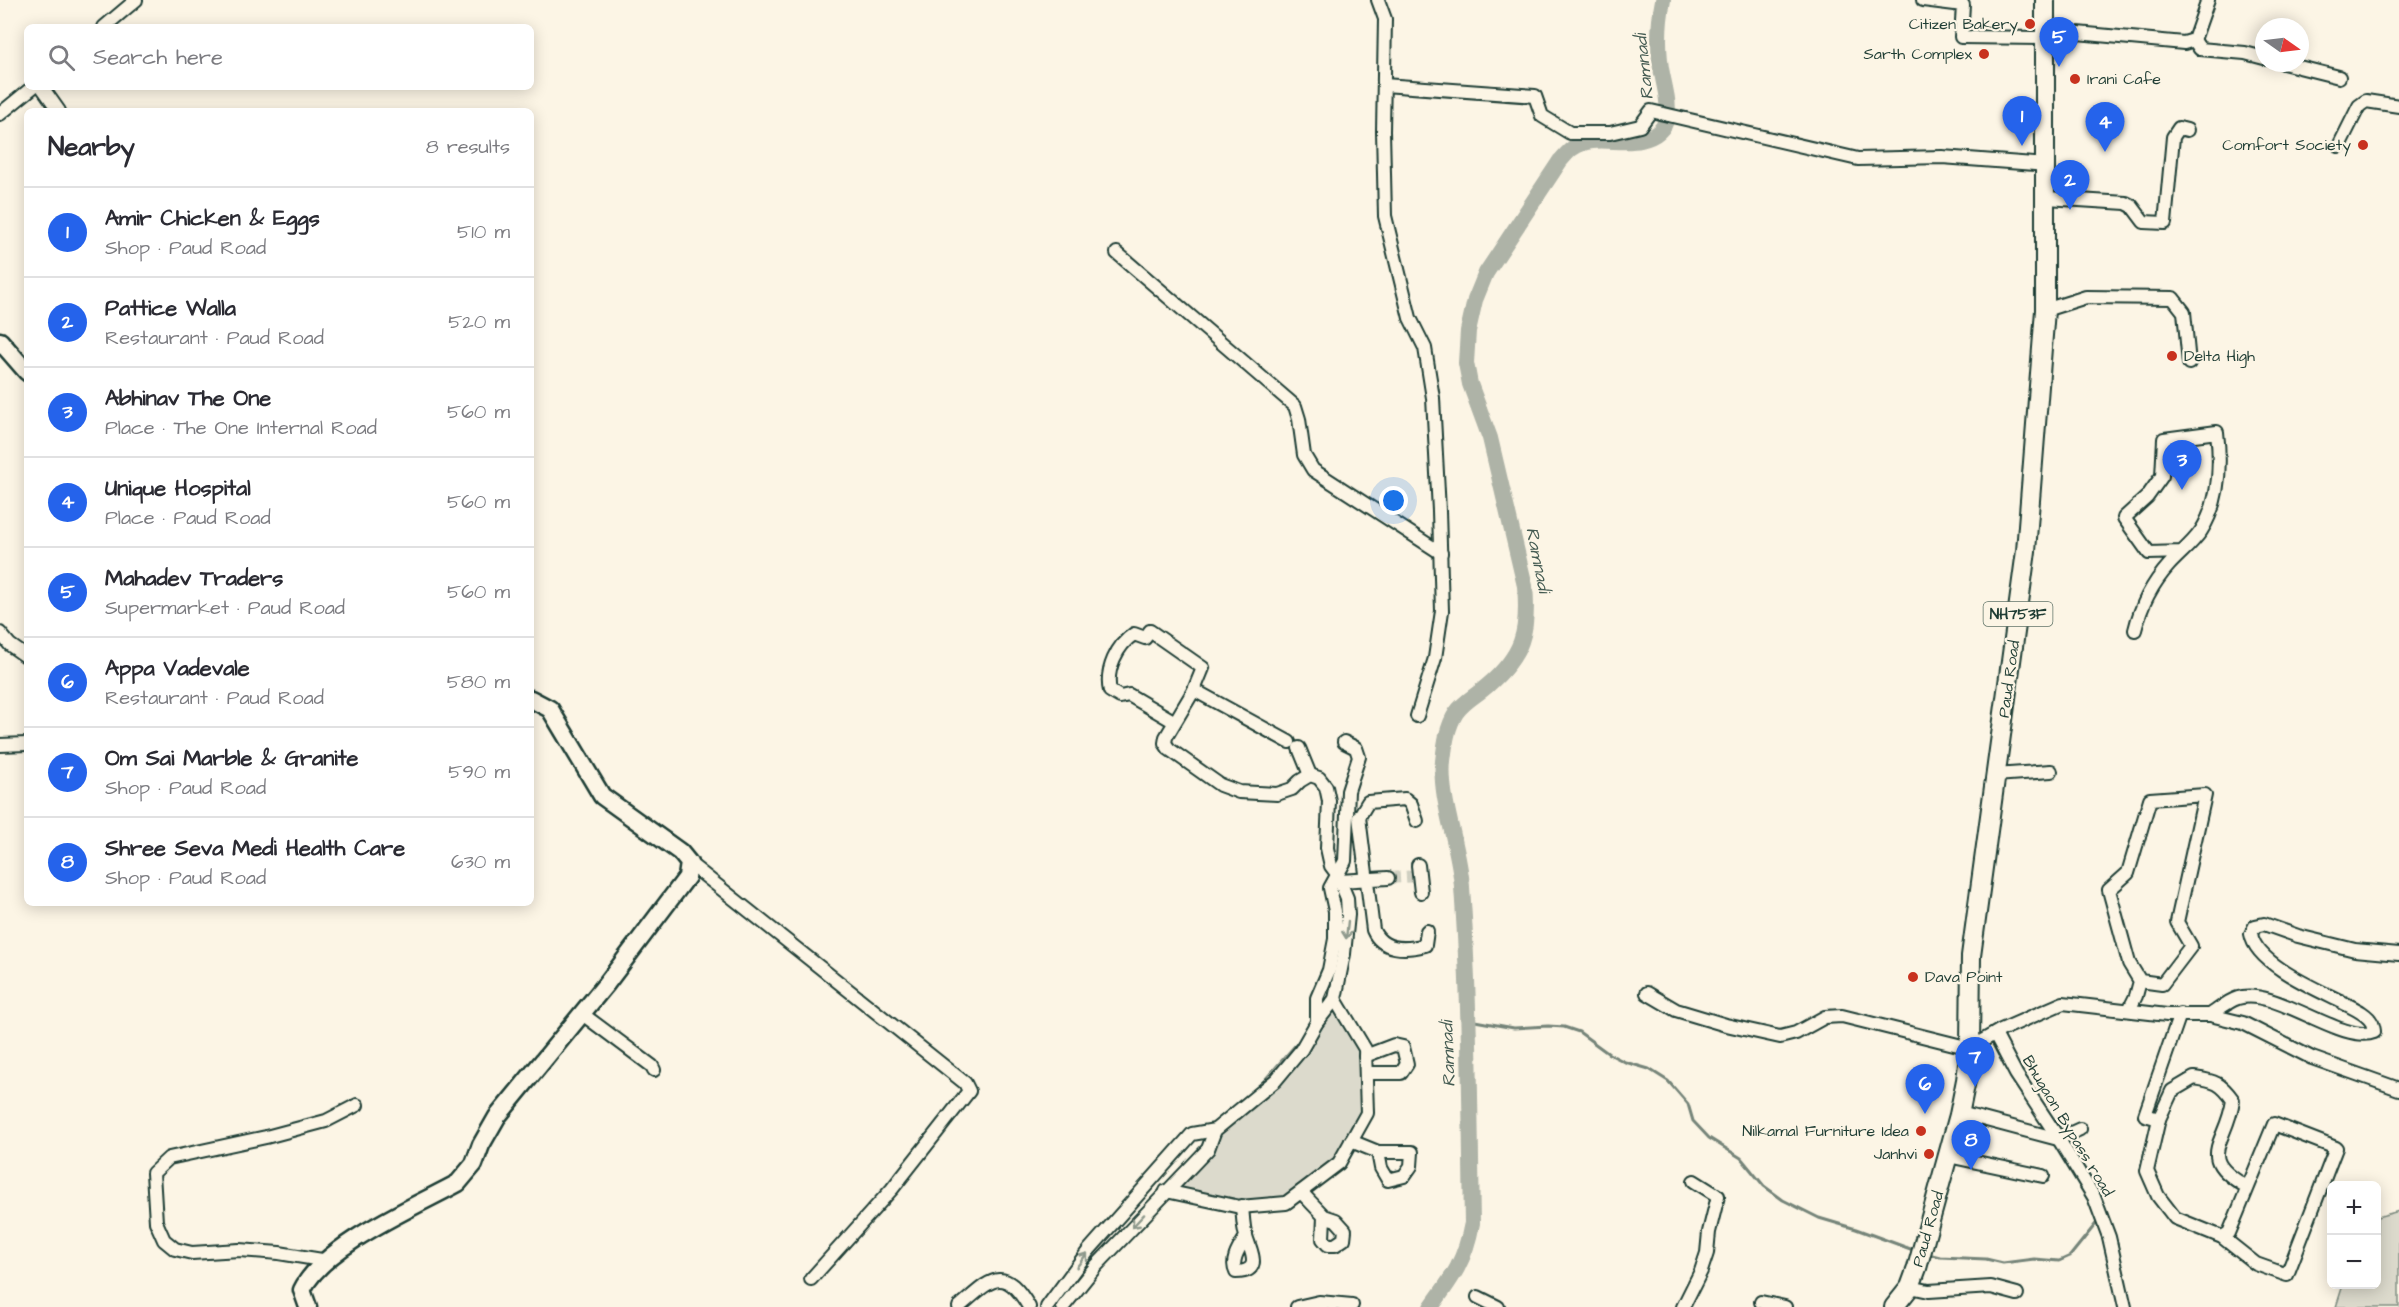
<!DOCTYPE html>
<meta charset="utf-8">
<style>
:root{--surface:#fff;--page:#f2f2f3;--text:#2b2b33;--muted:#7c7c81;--line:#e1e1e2;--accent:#2563eb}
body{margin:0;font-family:"Architects Daughter",sans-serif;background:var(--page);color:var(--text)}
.controls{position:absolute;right:18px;bottom:18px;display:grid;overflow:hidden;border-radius:9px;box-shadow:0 3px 15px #0003}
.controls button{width:54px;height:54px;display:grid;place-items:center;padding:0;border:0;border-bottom:2px solid var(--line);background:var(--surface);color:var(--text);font:30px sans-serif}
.compass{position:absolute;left:2255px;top:18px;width:54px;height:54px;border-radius:50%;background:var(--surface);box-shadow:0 3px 15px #0003;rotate:104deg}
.you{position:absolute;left:1394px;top:501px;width:21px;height:21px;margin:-15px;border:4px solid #fff;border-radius:50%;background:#1a73e8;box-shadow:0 0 0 9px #1a73e833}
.badge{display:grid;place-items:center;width:39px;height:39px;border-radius:50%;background:var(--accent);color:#fff;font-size:20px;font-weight:700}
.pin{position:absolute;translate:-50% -50px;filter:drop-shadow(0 2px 3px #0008)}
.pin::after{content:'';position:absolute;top:32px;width:21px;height:18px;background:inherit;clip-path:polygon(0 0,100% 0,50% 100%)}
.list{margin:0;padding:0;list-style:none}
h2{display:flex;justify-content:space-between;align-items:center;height:78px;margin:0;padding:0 24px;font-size:26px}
h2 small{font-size:20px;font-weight:400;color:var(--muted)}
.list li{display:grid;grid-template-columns:39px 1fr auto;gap:18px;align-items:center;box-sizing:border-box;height:90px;padding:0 24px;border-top:2px solid var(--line)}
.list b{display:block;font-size:22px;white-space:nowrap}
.list p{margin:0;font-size:20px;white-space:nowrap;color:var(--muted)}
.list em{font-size:20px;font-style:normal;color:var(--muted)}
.icon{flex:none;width:33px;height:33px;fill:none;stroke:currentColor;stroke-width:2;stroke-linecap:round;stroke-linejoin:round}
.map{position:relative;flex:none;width:2399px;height:1307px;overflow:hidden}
.search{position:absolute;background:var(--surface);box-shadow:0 3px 15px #0003;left:24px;top:24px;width:510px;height:66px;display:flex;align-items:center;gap:15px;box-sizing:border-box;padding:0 21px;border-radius:9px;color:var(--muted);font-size:22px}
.panel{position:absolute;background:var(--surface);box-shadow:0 3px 15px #0003;left:24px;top:108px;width:510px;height:798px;border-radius:9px}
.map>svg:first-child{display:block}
.green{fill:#dcdacc;stroke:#7e8c80;stroke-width:1.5}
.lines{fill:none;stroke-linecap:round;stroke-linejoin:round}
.stream{stroke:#758479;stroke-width:3}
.river{stroke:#aeb3a7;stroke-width:16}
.street-tunnel{stroke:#d0d0c2;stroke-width:12;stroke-dasharray:12 6;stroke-linecap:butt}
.street-casing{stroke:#1f3d34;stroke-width:16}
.secondary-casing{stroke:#1f3d34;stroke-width:21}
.primary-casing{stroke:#1f3d34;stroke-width:22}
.street{stroke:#fcf5e5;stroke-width:12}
.secondary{stroke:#fcf5e5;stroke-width:16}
.primary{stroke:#fcf5e5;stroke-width:18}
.oneway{stroke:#8e998c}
.poi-dot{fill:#c8321e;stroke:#fcf5e5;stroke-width:2}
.labels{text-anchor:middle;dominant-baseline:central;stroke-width:4.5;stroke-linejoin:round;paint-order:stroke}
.shield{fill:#fcf5e5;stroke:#617469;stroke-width:1.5}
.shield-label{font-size:15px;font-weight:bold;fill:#1f3d34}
.poi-label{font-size:16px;fill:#1f3d34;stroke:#fcf5e5;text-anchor:end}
.street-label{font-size:16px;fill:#1f3d34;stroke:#fcf5e5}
.water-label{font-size:18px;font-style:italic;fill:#435a51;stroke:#fcf5e5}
</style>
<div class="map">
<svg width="2399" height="1307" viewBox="0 0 2399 1307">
<rect width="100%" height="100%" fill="#fcf5e5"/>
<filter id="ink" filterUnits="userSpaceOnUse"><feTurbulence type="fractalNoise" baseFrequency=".0167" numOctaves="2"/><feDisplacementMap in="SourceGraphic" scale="12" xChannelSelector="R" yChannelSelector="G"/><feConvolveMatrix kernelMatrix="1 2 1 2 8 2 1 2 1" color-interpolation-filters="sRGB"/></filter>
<g filter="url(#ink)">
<g class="green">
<path d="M 1335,999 L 1365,1049 L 1367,1113 L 1339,1163 L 1286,1203 L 1240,1207 L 1166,1191 Z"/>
<path d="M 2399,1211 L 2399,1307 L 2336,1307 L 2343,1285 L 2376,1284 L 2377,1217 Z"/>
</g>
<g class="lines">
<g class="stream">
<path d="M 1469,1020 L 1514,1028 L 1548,1026 L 1564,1027 L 1579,1032 L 1609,1054 L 1625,1062 L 1649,1069 L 1668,1081 L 1688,1104 L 1693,1121 L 1709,1138 L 1741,1158 L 1764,1186 L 1783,1200 L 1819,1218 L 1856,1229 L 1916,1251"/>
<path d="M 1928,1254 L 1940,1257 L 1986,1259 L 2003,1263 L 2034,1259 L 2059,1261 L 2070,1256 L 2099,1220"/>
</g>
<path class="river" d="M 1431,1307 C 1453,1277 1465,1261 1472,1223 C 1470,1111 1470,999 1462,887 C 1460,848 1439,799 1443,761 C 1445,744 1447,727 1456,713 C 1464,701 1477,695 1487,686 C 1523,655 1529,632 1525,586 L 1490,438 L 1470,384 L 1466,363 L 1468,331 L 1475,300 L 1486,273 L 1560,161 C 1564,157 1568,151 1573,148 C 1592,134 1619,145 1641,140 C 1685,130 1662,89 1660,60 C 1658,40 1659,20 1663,0"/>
<path class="street-tunnel" d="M 1388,878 L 1419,876"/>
<defs>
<g id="street">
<path d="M 1378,0 L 1385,19 L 1383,131 L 1385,216 L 1410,318 L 1425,348 L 1433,398 L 1439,511 L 1442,611 L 1435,658 L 1417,716"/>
<path d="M 1923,0 L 1963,5 L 1961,37 L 2045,38"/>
<path d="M 104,27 L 136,0"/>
<path d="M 2045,30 L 2184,43 L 2194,40 L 2208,0"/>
<path d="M 2194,40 L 2200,49 L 2245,53 L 2264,58"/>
<path d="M 2283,63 L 2339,77"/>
<path d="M 1384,85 L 1535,96 L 1542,116 L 1570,133 L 1610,133 L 1640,126 L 1651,111 L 1858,159 L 1942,157 L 2047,165"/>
<path d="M 42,87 L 59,111"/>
<path d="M 0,114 L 33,87"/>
<path d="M 2339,146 L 2359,106 L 2366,101 L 2399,106"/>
<path d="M 2047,198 L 2126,203 L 2132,206 L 2144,222 L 2165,223 L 2173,137 L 2179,128 L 2187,130"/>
<path d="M 1117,253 L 1295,406 L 1299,419 L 1304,455 L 1313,470 L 1441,553"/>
<path d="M 2045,310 L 2086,297 L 2173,298 L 2184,312 L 2189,363"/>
<path d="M 2135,630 C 2141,605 2151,585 2169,565 C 2179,554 2192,544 2201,531 C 2219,503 2221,465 2217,432 L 2164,439 L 2162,476 L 2147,497 L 2124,518 L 2149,553 L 2182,552"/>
<path d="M 0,633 L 10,645 L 27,657"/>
<path d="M 1194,690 L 1289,742"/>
<path d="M 0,745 L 27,744"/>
<path d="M 1299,748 L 1310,775"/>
<path d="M 1995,775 L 2051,771"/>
<path d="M 1417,821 L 1411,804 L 1405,799 L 1368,802 L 1359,817 L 1373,930 C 1382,951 1406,950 1425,945 L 1427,931"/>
<path d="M 689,863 L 965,1083 L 969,1091 L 892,1189 L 811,1279"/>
<path d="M 1418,865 L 1421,892"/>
<path d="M 1340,881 L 1388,878"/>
<path d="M 1647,993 L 1676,1010 L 1726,1025 L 1780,1037 L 1796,1033 L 1825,1017 L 1842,1016 L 1970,1048 L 2001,1030 L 2063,1003 L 2167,1015 L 2210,1015 L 2243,1023 L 2312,1058 L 2399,1089"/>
<path d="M 2129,1010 L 2136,996 L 2140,981 L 2129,963 L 2109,890 L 2128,873 L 2150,799 L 2205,795 L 2177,922 L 2191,946 L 2162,984 L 2140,981"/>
<path d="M 581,1013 L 652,1066 L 654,1070"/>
<path d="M 2180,1014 L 2145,1115 L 2159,1119 L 2147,1171 L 2158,1196 L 2175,1218 L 2222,1237 L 2229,1233 L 2274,1124 L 2336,1148 L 2287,1275 L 2256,1264 L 2222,1237"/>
<path d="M 2210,1015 C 2218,1010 2228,1001 2238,998 C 2274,986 2343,1045 2374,1032 C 2374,1029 2373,1026 2372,1023 C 2367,1013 2351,1007 2342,1002 C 2316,989 2256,964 2251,934 L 2255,926 L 2264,924 L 2298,936 L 2355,950 L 2399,954"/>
<path d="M 1317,1022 L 1317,998 L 1329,970 L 1335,939 L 1335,911 L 1330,888 L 1345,861 L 1348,791 L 1359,757 L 1356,748 L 1344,742"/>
<path d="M 1995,1034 L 2016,1074 L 2055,1133 L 2094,1197 L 2109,1237 L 2125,1307"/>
<path d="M 1365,1056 L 1394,1045 L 1403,1047 L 1407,1064 L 1401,1073 L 1366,1073"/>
<path d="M 1960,1113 L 2058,1139 L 2080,1129"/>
<path d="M 2159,1119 L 2172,1091 L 2194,1078 C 2215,1081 2221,1083 2233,1100 C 2227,1145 2193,1156 2247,1187"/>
<path d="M 1351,1141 L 1378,1152 L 1412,1152 L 1411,1166 L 1404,1176 L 1388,1180 L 1381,1168 L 1378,1152"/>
<path d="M 1948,1156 L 2043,1176"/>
<path d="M 1166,1191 L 1240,1207 L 1286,1203 L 1339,1163 L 1367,1113 L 1365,1049 L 1335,999"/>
<path d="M 1301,1192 L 1324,1216 L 1336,1220 L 1345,1230 L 1344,1239 L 1335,1245 L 1328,1245 L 1323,1239 L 1324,1216"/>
<path d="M 1242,1206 C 1243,1216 1243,1227 1246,1236 C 1250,1250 1264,1272 1236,1272 C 1230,1260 1240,1247 1246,1237"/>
<path d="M 328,1261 L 279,1253 L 239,1250 L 192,1253 L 175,1249 L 164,1240 L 156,1222 L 153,1173 L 169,1158 L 266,1137 L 326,1121 L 357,1105"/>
<path d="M 1910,1287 L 1929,1291 L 1991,1287 L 2017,1294"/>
<path d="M 1478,1297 L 1498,1307"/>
<path d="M 1761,1302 L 1785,1307"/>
<path d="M 959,1307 C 990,1281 1003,1262 1029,1307"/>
<path d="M 1047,1307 L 1089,1250 L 1192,1134 L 1215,1130 L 1276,1080 L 1301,1050 L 1317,1022 L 1335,999 L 1344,954 L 1348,915 L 1347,898 L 1337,874 L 1331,866 L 1327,848 L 1329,801 L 1326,787 L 1319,778 L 1310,775 L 1300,781 L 1292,789 L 1277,794 L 1239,792 L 1220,785 L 1169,749 L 1165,743 L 1166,737 L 1194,690 L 1203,668 L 1150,631 L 1145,638 L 1134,634 C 1117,645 1105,670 1110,691 L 1120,697 L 1129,695 L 1175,722"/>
<path d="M 1063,1307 L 1096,1266 L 1208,1149 L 1215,1130"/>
<path d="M 1297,1307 L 1319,1302 L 1352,1305"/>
<path d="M 1683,1307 L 1701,1271 L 1707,1253 L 1709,1232 L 1718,1196 L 1694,1181"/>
</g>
<g id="secondary">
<path d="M 0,341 L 27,372"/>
<path d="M 308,1307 L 302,1290 C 324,1245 414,1207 458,1183 L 474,1164 L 481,1145 L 497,1117 L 607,983 L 687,877 L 689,863 L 680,852 L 602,796 L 550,709 L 531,699"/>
</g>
<path id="primary" d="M 1894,1307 L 1910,1287 L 1917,1268 L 1959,1115 L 1966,1080 L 1970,1048 L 1971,956 L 2026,551 L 2045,310 L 2045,0"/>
</defs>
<use href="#street" class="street-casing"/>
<use href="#secondary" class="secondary-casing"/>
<use href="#primary" class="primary-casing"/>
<use href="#street" class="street"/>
<use href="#secondary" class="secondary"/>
<use href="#primary" class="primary"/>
</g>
<defs><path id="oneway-shaft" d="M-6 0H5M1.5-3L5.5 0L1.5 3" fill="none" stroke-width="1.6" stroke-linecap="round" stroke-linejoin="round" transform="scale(1.5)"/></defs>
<g class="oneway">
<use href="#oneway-shaft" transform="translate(1347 930) rotate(96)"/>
<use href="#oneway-shaft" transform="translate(1138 1221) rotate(133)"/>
<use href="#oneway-shaft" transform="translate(1082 1260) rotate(-53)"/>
</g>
</g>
<g class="poi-dot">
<circle cx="2030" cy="24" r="6"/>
<circle cx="1984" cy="54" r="6"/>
<circle cx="2075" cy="79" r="6"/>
<circle cx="2363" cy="145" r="6"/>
<circle cx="2172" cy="356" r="6"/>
<circle cx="1913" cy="977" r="6"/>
<circle cx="1921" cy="1131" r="6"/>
<circle cx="1929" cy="1154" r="6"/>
</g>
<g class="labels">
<rect class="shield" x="1983.5" y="602" width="69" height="24" rx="4.5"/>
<g class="shield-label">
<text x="2018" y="614">NH753F</text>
</g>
<g class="poi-label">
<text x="2018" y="24">Citizen Bakery</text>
<text x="1972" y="54">Sarth Complex</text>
<text x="2087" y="79" text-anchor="start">Irani Cafe</text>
<text x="2351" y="145">Comfort Society</text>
<text x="2184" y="356" text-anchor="start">Delta High</text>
<text x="1925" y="977" text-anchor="start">Dava Point</text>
<text x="1909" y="1131">Nilkamal Furniture Idea</text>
<text x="1917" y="1154">Janhvi</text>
</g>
<g class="street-label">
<text transform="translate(2009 679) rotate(-82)">Paud Road</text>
<text transform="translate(2068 1126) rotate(59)">Bhugaon Bypass road</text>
<text transform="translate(1928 1229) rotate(-74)">Paud Road</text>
</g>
<g class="water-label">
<text transform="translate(1644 67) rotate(-96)">Ramnadi</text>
<text transform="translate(1538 560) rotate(79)">Ramnadi</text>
<text transform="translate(1448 1054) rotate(-92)">Ramnadi</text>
</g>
</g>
</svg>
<div class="controls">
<button>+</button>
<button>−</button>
</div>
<svg class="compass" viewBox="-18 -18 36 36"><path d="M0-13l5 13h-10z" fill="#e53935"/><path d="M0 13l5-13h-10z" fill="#7c7c81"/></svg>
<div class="you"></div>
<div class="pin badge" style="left:2022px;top:146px">1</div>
<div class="pin badge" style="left:2070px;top:210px">2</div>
<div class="pin badge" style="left:2182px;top:490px">3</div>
<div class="pin badge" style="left:2105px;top:152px">4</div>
<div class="pin badge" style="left:2059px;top:67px">5</div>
<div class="pin badge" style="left:1925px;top:1114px">6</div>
<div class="pin badge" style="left:1975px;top:1087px">7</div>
<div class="pin badge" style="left:1971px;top:1170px">8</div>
<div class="search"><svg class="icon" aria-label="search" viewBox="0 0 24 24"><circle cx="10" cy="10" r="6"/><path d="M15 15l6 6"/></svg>Search here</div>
<section class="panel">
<h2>Nearby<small>8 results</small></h2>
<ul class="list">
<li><span class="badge">1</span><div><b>Amir Chicken &amp; Eggs</b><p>Shop · Paud Road</p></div><em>510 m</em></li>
<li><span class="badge">2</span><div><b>Pattice Walla</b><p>Restaurant · Paud Road</p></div><em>520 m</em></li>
<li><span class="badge">3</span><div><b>Abhinav The One</b><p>Place · The One Internal Road</p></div><em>560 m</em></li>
<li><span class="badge">4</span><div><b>Unique Hospital</b><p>Place · Paud Road</p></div><em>560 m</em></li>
<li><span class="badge">5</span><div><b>Mahadev Traders</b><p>Supermarket · Paud Road</p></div><em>560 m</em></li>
<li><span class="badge">6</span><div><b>Appa Vadevale</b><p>Restaurant · Paud Road</p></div><em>580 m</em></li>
<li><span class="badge">7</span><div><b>Om Sai Marble &amp; Granite</b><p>Shop · Paud Road</p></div><em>590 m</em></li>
<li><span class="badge">8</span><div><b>Shree Seva Medi Health Care</b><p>Shop · Paud Road</p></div><em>630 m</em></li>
</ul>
</section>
</div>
